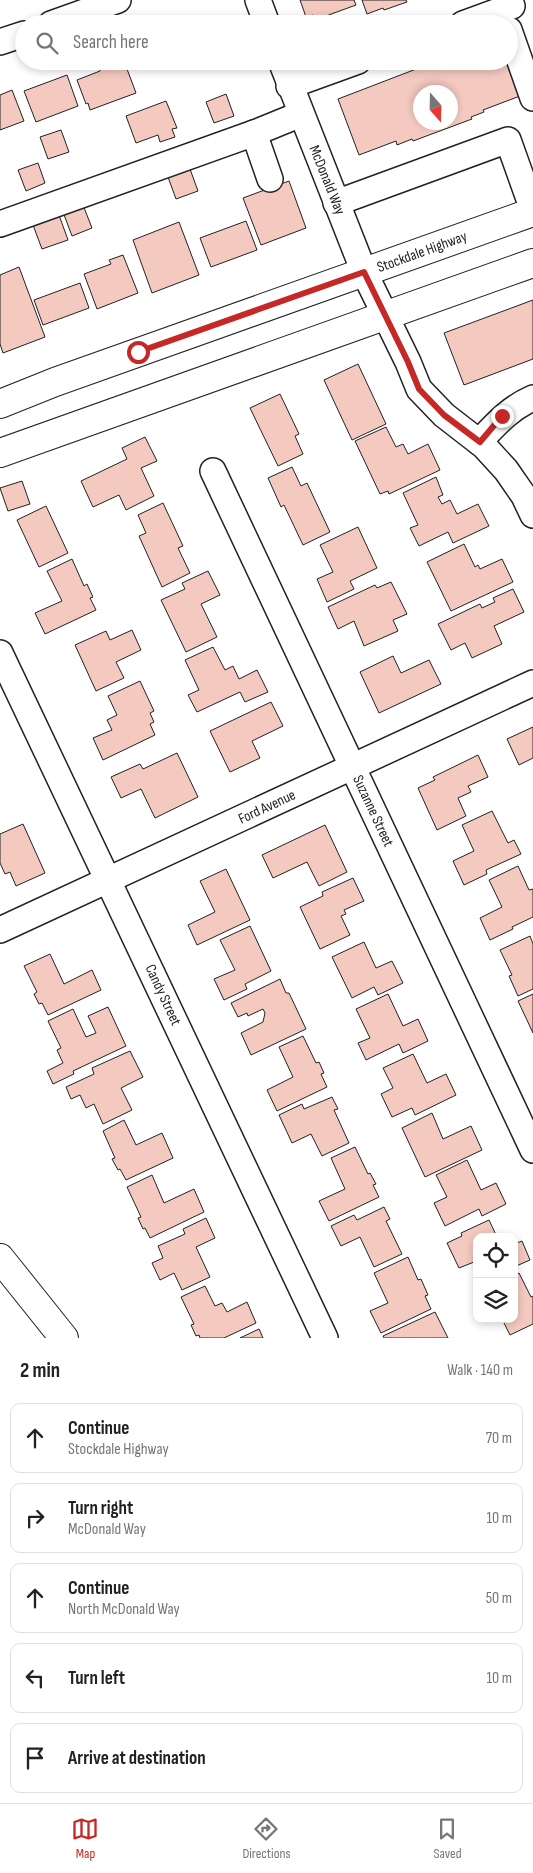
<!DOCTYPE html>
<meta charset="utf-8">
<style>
:root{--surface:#fff;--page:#f2f2f2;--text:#222;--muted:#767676;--line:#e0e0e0;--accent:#c62828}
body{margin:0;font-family:"Sofia Sans Condensed",sans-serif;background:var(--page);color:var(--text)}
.controls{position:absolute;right:15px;bottom:15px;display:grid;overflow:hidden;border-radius:10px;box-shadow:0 2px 8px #0003}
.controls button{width:45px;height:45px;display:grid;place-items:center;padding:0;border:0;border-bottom:1px solid var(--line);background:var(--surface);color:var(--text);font:25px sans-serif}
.compass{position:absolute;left:413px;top:85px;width:45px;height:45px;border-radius:50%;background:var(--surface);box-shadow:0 2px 8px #0003;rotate:160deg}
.stop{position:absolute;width:15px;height:15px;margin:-11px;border:4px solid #c62828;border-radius:50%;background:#fff}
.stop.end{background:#c62828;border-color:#fff;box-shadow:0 1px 5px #0008}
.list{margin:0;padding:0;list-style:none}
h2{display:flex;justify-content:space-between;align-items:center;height:65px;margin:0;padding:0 20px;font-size:21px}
h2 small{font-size:16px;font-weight:400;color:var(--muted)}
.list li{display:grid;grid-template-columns:32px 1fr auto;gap:15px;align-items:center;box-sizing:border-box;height:70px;margin:0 10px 10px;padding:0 10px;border:1px solid var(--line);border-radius:10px}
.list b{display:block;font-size:19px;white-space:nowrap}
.list p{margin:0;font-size:16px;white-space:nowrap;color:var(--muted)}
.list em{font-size:16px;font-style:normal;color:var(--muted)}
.icon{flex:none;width:28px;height:28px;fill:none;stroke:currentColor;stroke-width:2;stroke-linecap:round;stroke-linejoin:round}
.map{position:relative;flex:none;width:533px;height:1338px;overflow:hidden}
.search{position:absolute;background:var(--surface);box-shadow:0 2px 8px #0003;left:15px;right:15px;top:15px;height:55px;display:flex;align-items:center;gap:12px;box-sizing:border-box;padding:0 18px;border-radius:28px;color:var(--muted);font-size:19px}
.sheet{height:465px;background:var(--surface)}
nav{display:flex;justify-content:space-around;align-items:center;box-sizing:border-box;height:70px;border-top:1px solid var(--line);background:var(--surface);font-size:14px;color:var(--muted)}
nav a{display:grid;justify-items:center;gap:2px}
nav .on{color:var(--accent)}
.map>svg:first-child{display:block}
.building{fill:#f3c9c0;stroke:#222;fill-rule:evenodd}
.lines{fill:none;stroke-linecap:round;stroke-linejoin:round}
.minor-casing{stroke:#222;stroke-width:28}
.major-casing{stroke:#222;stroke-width:30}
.highway-casing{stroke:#222;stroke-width:30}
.minor{stroke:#fff;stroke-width:25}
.major{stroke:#fff;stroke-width:28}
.highway{stroke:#fff;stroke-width:28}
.route{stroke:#c62828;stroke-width:6}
.labels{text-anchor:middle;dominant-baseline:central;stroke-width:4;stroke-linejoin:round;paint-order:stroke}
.street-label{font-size:15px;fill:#222;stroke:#fff}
</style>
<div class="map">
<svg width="533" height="1338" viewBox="0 0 533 1338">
<rect width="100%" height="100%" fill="#fff"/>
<g class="building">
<path d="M 300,0 L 354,0 L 356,5 L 315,20 L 313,15 L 306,17 Z"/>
<path d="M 362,0 L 406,0 L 407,2 L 384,10 L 383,8 L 367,14 Z"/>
<path d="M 120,61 L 124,61 L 136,93 L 90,110 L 88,103 L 86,104 L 77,80 L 100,71 L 100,69 Z"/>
<path d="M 437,61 L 506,61 L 520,96 L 483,110 L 484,112 L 471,117 L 472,119 L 413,141 L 412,139 L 397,145 L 396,141 L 359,155 L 338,99 ZM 420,92 L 450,92 L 450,122 L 420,122 Z"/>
<path d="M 67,75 L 78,106 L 36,122 L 24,91 Z"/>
<path d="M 12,90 L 24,121 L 0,130 L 0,95 Z"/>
<path d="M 226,94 L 234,116 L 214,123 L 206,102 Z"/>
<path d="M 166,101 L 177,128 L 172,129 L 175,137 L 160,142 L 158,135 L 136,143 L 126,116 Z"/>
<path d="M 61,130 L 69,152 L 48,159 L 40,137 Z"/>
<path d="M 38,163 L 45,183 L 26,191 L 18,170 Z"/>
<path d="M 190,169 L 198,191 L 176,199 L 168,177 Z"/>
<path d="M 289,181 L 306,228 L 261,245 L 243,198 Z"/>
<path d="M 83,205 L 92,228 L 72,236 L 63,212 Z"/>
<path d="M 59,215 L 68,240 L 42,249 L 33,225 Z"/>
<path d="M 246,221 L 257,250 L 211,267 L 200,238 Z"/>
<path d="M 179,222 L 199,275 L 152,293 L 133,240 Z"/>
<path d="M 123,255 L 138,293 L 97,309 L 84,274 L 111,264 L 109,260 Z"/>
<path d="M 19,267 L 45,337 L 3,353 L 0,344 L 0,275 Z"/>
<path d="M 80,283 L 89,308 L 43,325 L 34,300 Z"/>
<path d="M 533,300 L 533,359 L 464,385 L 444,333 Z"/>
<path d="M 358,364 L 386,424 L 352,440 L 324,380 Z"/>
<path d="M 280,394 L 299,434 L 295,436 L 303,454 L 278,466 L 250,408 Z"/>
<path d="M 386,427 L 396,447 L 403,444 L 408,454 L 428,444 L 440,470 L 389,494 L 388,491 L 380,494 L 355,441 Z"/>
<path d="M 145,437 L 157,461 L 141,468 L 154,496 L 126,510 L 119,495 L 93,507 L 81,481 L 127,459 L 122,448 Z"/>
<path d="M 292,467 L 301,486 L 307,483 L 330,532 L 303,545 L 284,505 L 281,507 L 268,478 Z"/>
<path d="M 436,477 L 443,495 L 438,497 L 442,504 L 450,500 L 457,514 L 478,504 L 489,526 L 453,543 L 448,532 L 419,546 L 410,528 L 418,525 L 403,493 Z"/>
<path d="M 22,481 L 30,504 L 8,511 L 0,488 Z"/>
<path d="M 163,503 L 183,546 L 178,548 L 190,573 L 162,587 L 139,536 L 146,533 L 138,515 Z"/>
<path d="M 46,506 L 68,553 L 39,567 L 17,520 Z"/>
<path d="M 358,527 L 377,568 L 350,581 L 354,589 L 327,602 L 317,579 L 333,572 L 320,545 Z"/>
<path d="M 464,544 L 475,567 L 478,565 L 480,569 L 502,559 L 513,582 L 451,611 L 427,562 Z"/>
<path d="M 72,559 L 84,586 L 87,584 L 93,597 L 90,598 L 96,610 L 45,634 L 35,613 L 62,601 L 47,571 Z"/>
<path d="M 208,571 L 220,595 L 201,604 L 217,637 L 186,652 L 161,600 L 185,589 L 182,583 Z"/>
<path d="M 391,582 L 407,614 L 393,620 L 398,631 L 364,646 L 354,621 L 338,629 L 328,607 L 375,585 L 377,588 Z"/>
<path d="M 513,589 L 524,612 L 494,626 L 502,644 L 472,658 L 465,643 L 451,650 L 438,624 L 480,604 L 482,608 L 495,602 L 493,598 Z"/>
<path d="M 132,630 L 141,650 L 116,662 L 124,678 L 96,691 L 75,645 L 106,631 L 110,640 Z"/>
<path d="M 213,647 L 225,670 L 233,666 L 239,679 L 257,670 L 268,692 L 245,702 L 240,692 L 197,712 L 188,695 L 199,690 L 185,660 Z"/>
<path d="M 393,656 L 401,673 L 429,660 L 441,684 L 379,713 L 360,672 Z"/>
<path d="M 140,681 L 154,711 L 150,713 L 154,722 L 150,724 L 155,735 L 103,760 L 93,738 L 112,730 L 107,720 L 117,715 L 108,696 Z"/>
<path d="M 271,702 L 283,726 L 252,741 L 260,758 L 230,772 L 210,731 Z"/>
<path d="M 533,727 L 533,758 L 519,765 L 507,739 Z"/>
<path d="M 177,753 L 198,797 L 155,818 L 141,789 L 121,798 L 111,777 L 140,764 L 143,769 Z"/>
<path d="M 478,755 L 488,777 L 468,786 L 471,792 L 458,798 L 466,816 L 437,830 L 418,788 L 435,780 L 433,777 Z"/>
<path d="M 492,811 L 508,843 L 514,840 L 521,854 L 486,870 L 487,874 L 464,885 L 453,861 L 474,851 L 462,825 Z"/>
<path d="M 23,824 L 45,873 L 16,886 L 10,872 L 5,874 L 0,863 L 0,834 Z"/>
<path d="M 325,825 L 347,872 L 319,886 L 307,862 L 273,878 L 262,855 Z"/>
<path d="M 518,866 L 529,890 L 533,889 L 533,917 L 512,927 L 513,929 L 490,940 L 480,918 L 502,907 L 489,880 Z"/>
<path d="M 226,869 L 250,920 L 197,945 L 188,925 L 215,912 L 200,881 Z"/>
<path d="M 353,878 L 364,901 L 344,910 L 346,914 L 341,916 L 350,935 L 320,949 L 300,907 L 323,896 L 322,892 Z"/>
<path d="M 250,926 L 271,971 L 245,984 L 247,989 L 224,1000 L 214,979 L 235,970 L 220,940 Z"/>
<path d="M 530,936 L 533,944 L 533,989 L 518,996 L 509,976 L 512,975 L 500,950 Z"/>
<path d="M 364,942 L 376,968 L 392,961 L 403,983 L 378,995 L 374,987 L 352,998 L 332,957 Z"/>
<path d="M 50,954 L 64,984 L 92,970 L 101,990 L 48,1015 L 42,1003 L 39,1004 L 34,994 L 37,992 L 24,966 Z"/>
<path d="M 280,979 L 286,993 L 289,993 L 306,1029 L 251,1055 L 241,1033 L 263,1022 L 265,1013 L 263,1009 L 248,1016 L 247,1013 L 238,1017 L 231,1003 Z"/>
<path d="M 388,994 L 403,1026 L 418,1019 L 428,1041 L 403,1053 L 399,1044 L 366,1060 L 358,1043 L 370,1038 L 356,1009 Z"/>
<path d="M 533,994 L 533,1033 L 518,1001 Z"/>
<path d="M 108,1007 L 126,1046 L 73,1071 L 74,1074 L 53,1084 L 47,1071 L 63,1063 L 57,1050 L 61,1048 L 48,1021 L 73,1009 L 86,1037 L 96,1033 L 88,1016 Z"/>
<path d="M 303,1036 L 316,1063 L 319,1062 L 324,1073 L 321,1074 L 327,1087 L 277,1111 L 267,1090 L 293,1077 L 279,1047 Z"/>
<path d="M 130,1051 L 143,1077 L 121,1088 L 132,1110 L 103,1124 L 94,1104 L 86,1108 L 80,1095 L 71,1099 L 66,1087 L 94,1074 L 92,1068 Z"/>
<path d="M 413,1054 L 427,1083 L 446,1074 L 456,1095 L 415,1115 L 412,1108 L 392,1117 L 381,1094 L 393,1088 L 383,1068 Z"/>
<path d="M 332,1097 L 338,1109 L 334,1110 L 349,1143 L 322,1156 L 311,1134 L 292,1143 L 279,1115 L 302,1104 L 304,1109 Z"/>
<path d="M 432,1113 L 443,1139 L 471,1126 L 482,1150 L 425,1177 L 402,1128 Z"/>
<path d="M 124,1120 L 136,1145 L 162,1133 L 173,1158 L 126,1180 L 120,1169 L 118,1170 L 112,1159 L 115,1158 L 103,1131 Z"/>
<path d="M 355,1147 L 368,1174 L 370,1173 L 376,1184 L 373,1185 L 379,1197 L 329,1221 L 319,1201 L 345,1189 L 331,1158 Z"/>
<path d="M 467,1160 L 481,1190 L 496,1183 L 506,1204 L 482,1216 L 479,1209 L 445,1226 L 434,1203 L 447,1197 L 436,1175 Z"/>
<path d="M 152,1175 L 164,1203 L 194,1189 L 204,1212 L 150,1238 L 145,1228 L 143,1229 L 138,1218 L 141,1217 L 127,1187 Z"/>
<path d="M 384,1207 L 390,1219 L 386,1221 L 402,1254 L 374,1267 L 360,1237 L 341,1246 L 331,1226 L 354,1215 L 357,1220 Z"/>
<path d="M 206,1218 L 215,1238 L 196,1247 L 210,1277 L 182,1290 L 174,1273 L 160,1280 L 152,1263 L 163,1258 L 158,1246 L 185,1234 L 183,1229 Z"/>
<path d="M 489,1220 L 497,1237 L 477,1237 L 477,1267 L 474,1262 L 459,1268 L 447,1243 L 462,1236 L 461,1233 Z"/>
<path d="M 522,1241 L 530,1260 L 514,1267 L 514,1244 Z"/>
<path d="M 408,1257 L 418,1280 L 421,1279 L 428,1295 L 425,1296 L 431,1309 L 381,1333 L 370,1311 L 388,1303 L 374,1273 Z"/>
<path d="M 519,1273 L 531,1297 L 533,1296 L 533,1324 L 510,1335 L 502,1319 L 514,1319 L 514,1276 Z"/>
<path d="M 205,1286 L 215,1306 L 222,1303 L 227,1312 L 247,1302 L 256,1323 L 224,1338 L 200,1338 L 199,1335 L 196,1336 L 191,1325 L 194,1324 L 181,1297 Z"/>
<path d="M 435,1312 L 448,1338 L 384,1338 L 383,1336 Z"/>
<path d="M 259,1329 L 263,1338 L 240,1338 Z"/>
</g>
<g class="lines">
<defs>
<g id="minor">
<path d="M 258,0 L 267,24"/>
<path d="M 51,24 L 118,0"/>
<path d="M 463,24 L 512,6"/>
<path d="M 509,30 L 533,98"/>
<path d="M 0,42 L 24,34"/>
<path d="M 281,61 L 364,272 L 408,362 L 419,389 L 444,415 L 484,446 L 506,470 L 524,496 L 533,515"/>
<path d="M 289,86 L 358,61"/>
<path d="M 254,133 L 270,179"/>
<path d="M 336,203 L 508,140 L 533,210"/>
<path d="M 0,224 L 257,132 L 301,114"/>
<path d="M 479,442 C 496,424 510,408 533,398"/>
<path d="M 213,471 L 533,1150"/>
<path d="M 0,653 L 325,1338"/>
<path d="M 0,930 L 533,683"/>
</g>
<g id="major">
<path d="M 0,404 L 55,382 L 533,212"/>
<path d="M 0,453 L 533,263"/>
</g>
<path id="highway" d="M 0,1258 L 64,1338"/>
</defs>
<use href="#minor" class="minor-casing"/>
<use href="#major" class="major-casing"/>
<use href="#highway" class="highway-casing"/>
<use href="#minor" class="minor"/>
<use href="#major" class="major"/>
<use href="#highway" class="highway"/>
</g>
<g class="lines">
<path class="route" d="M 138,352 L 364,272 L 408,362 L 419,389 L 444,415 L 480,442 L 502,416"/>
</g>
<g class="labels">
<g class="street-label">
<text transform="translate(327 180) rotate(68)">McDonald Way</text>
<text transform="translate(422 252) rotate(-20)">Stockdale Highway</text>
<text transform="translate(267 807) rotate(-25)">Ford Avenue</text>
<text transform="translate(373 811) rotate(65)">Suzanne Street</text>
<text transform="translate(163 995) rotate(65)">Candy Street</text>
</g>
</g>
</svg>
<div class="controls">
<button><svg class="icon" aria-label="locate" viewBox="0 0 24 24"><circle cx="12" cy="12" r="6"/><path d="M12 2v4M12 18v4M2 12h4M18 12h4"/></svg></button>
<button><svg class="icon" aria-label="layers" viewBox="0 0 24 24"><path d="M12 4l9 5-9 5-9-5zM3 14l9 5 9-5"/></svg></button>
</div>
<svg class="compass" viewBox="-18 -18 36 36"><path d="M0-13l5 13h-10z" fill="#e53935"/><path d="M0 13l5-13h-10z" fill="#767676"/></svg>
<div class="stop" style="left:138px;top:352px"></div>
<div class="stop end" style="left:502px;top:416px"></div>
<div class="search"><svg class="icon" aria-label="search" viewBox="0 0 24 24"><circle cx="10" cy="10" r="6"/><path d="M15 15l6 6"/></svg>Search here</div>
</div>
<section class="sheet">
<h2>2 min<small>Walk · 140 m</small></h2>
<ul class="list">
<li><svg class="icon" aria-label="ahead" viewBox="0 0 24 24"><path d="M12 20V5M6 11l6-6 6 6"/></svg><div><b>Continue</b><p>Stockdale Highway</p></div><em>70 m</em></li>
<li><svg class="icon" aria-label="right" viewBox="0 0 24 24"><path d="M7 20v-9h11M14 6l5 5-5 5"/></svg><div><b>Turn right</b><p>McDonald Way</p></div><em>10 m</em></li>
<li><svg class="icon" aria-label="ahead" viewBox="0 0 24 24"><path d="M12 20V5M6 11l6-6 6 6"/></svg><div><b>Continue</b><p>North McDonald Way</p></div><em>50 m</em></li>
<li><svg class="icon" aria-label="left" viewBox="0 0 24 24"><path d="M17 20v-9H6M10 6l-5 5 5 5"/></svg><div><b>Turn left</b></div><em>10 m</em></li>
<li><svg class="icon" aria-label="arrive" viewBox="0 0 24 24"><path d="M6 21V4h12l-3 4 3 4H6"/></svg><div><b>Arrive at destination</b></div></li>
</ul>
</section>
<nav>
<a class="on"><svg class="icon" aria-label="map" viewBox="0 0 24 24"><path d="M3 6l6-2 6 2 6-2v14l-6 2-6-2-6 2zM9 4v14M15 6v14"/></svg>Map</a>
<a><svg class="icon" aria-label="directions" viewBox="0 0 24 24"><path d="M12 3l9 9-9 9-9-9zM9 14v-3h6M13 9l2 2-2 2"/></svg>Directions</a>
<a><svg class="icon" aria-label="saved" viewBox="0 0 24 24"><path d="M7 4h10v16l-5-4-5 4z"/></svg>Saved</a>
</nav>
